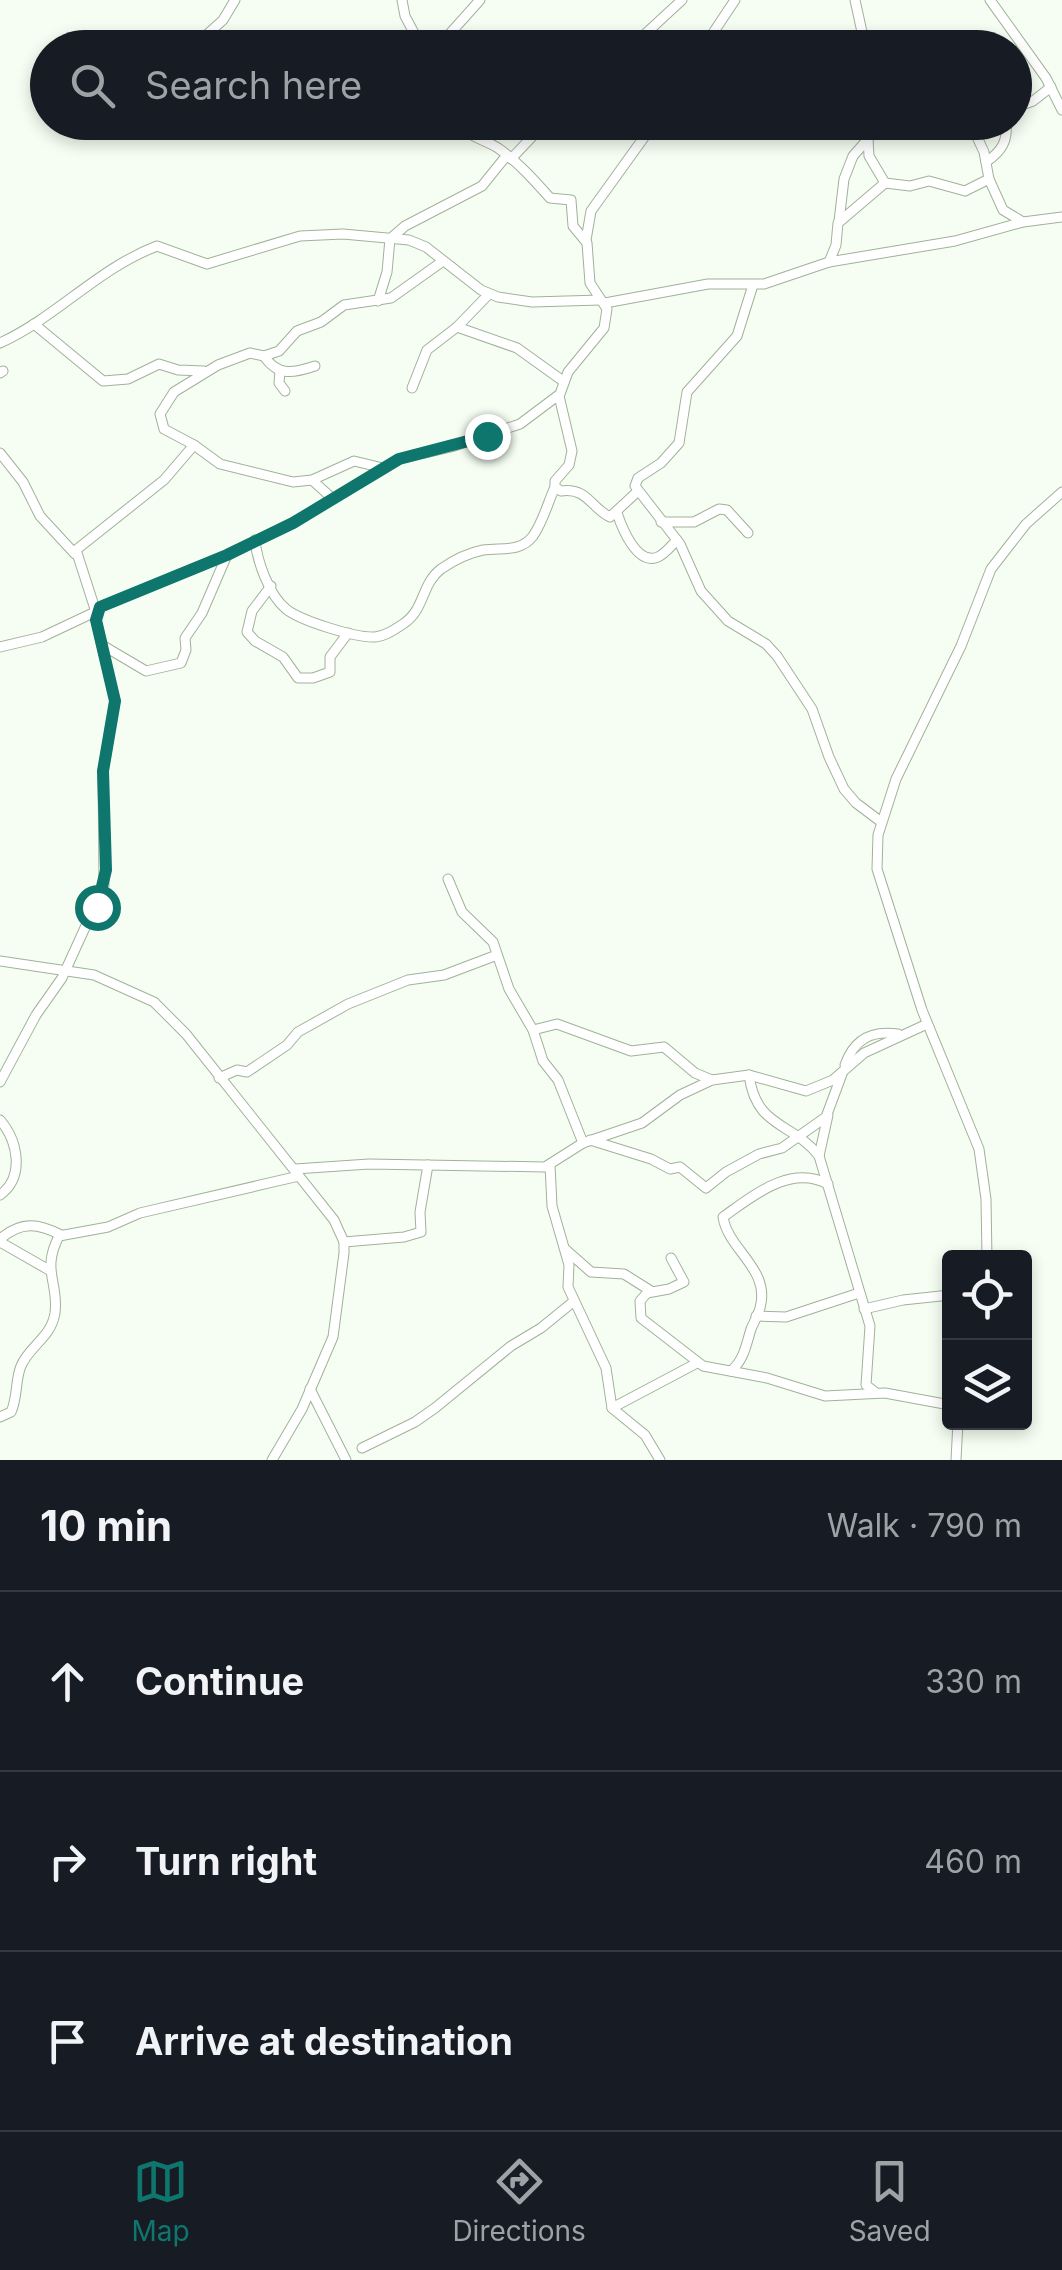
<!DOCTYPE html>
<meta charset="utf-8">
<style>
:root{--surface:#171b24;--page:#20242c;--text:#f1f3f6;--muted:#9ea1a6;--line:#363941;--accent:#0f766e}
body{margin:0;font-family:Inter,sans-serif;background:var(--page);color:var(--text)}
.controls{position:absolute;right:30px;bottom:30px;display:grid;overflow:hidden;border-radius:10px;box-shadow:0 5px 15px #0003}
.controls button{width:90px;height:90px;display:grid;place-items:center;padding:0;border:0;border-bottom:2px solid var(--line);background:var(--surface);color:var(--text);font:50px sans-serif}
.stop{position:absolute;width:30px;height:30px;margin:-22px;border:8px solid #0f766e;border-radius:50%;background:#fff}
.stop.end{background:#0f766e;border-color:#fff;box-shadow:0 2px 10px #0008}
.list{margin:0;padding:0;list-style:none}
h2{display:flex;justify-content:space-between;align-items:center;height:130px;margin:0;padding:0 40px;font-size:42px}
h2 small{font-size:32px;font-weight:400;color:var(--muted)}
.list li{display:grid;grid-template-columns:65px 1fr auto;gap:30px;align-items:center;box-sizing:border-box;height:180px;padding:0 40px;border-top:2px solid var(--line)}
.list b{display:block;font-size:38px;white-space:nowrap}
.list em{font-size:32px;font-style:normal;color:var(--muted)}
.icon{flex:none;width:55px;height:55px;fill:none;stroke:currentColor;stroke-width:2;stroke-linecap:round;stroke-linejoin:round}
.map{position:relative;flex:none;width:1062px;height:1460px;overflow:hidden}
.search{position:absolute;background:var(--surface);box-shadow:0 5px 15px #0003;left:30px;right:30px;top:30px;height:110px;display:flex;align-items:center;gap:25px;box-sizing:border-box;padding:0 35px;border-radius:55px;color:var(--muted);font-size:38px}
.sheet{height:670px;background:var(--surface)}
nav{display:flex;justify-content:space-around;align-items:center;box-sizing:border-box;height:140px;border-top:2px solid var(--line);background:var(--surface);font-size:28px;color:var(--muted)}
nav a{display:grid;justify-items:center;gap:5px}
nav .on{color:var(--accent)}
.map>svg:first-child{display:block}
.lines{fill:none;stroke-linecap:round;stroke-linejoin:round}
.minor-casing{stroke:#a0b299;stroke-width:11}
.minor{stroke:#fff;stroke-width:9}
.route{stroke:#0f766e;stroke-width:12}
</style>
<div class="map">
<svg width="1062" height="1460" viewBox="0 0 1062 1460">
<rect width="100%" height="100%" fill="#f6fef3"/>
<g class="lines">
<defs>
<g id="minor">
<path d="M 402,0 L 405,16 L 422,48"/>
<path d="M 855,0 L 862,32 L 861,48"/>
<path d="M 990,0 L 1046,78 L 1062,110"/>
<path d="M 192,48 L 223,20 L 235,0"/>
<path d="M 437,48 L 480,0"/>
<path d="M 630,48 L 682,0"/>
<path d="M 703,48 L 735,0"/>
<path d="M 1014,108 L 1033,101 L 1051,87"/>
<path d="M 970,122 L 984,152 L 989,179"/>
<path d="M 868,139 L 869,156 L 885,183"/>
<path d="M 511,159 L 546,122"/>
<path d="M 986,162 C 1002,151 1008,141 1006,122"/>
<path d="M 839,221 L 844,179 L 853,156 L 883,122"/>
<path d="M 586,240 L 591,211 L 655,122"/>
<path d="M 829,262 L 836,245 L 838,223 L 885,183 L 910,186 L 929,181 L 965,191 L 989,179 L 1003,210 L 1023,222"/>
<path d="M 753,285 L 737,336 L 687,392 L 679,443 L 661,463 L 638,478 L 635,486 L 680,544 L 701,591 L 728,621 L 766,644 L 777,656 L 812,709 L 829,757 L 844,789 L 856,803 L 880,821"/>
<path d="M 378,301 L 387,272 L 390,239 L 405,226 L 482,186 L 507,155"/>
<path d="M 605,303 L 708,284 L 764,284 L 829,262 L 955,241 L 1023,222 L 1062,217"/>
<path d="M 34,324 L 103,381 L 128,379 L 159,364 L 178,370 L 204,371"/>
<path d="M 457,327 L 517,348 L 563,381"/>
<path d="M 0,343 C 57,317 97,269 157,246 L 207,264 L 300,236 L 343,234 L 409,240 L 426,247 L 481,290 L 498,297 L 532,302 L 601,300"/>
<path d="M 264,356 C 278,377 294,373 315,366"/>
<path d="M 280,371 L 279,383 L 285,391"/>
<path d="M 0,373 L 3,371"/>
<path d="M 412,388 L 427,350 L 457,327 L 489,294"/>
<path d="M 559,396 L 572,451 L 569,465 L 555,481 L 555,487 L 561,491 C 587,487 591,508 610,517 L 638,491"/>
<path d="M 0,453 L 23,482 L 40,516 L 75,554"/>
<path d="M 383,468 L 354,461 L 312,480 L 293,482 L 220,464 L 194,445 L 164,429 L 160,414 L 174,392 L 218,365 L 250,353 L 264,356 L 279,351 L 297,331 L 321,322 L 344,305 L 391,298 L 443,261"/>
<path d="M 312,480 L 333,499"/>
<path d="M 617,513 C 622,528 637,566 658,557 C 665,554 672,545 677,540"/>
<path d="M 661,522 L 694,522 L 719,509 L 727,510 L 748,533"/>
<path d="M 255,540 C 257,561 269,595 286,609 C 301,621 356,638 375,637 C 385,636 394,630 403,624 C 425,610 421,584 441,569 C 454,560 468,553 483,550 C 502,547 520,553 533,536 C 543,522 548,502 555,487"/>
<path d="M 271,586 L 252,611 L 247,632 L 255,641 L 283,657 L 298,678 L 313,678 L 330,672 L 330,657 L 348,633"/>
<path d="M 96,612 L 76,550 L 164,480 L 194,445"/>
<path d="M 102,645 L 146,671 L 181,663 L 186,650 L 185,638 L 202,613 L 227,555"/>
<path d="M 0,647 L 42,637 L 97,611"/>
<path d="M 448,879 L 462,912 L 493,942 L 509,989 L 533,1030 L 543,1061 L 558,1080 L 583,1143"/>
<path d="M 0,961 L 94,975 L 154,1002 L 186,1034 L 334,1220 L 344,1242 L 344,1253 L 333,1337 L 302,1409 L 272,1460"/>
<path d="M 533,1030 L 557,1024 L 631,1051 L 664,1047 L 695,1073 L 712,1080"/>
<path d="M 845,1065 C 854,1039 871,1030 898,1034"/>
<path d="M 749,1075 C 756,1129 793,1122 819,1156 L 870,1326 L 866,1385 L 875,1392"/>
<path d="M 219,1078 L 237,1070 L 247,1072 L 287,1045 L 298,1032 L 348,1004 L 408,980 L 444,975 L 497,955"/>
<path d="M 0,1082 L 36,1015 L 62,978 L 104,886 L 103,771 L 115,701 L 96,620 L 100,607 L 227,555 L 293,523 L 399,459 L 451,447 L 520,424 L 560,394 L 568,372 L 604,328 L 607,309 L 590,283 L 587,243 L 573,226 L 571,200 L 550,198 C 534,180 518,162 498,148 C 482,138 470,139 459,122"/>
<path d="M 0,1120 C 18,1141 25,1177 0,1195"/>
<path d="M 590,1140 L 651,1159 L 670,1169 L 680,1167 L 706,1188 L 726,1172 L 759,1154 L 782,1148 L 826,1117 L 842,1074"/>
<path d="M 819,1156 L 828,1115"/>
<path d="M 550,1165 L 552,1206 L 569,1265 L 568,1287 L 606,1368 L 612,1408 L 645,1435 L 660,1460"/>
<path d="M 295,1169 L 369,1164 L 545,1167 L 583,1143 L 642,1123 L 680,1095 L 712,1080 L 749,1075 L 806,1091 L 833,1080 L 864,1053 L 927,1024"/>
<path d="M 0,1239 C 21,1221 38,1223 61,1235"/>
<path d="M 0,1242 L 49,1270"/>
<path d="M 344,1242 L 404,1237 L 421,1232 L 420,1212 L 428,1165"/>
<path d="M 566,1250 L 591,1272 L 624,1274 L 651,1291"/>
<path d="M 671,1258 L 684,1282 L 669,1289 L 647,1293 L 640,1301 L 641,1318 L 703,1366 L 767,1378 L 825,1396 L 885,1393 L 950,1405"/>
<path d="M 987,1258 L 986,1199 L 979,1149 L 922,1010 L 877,869 L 878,835 L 896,779 L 961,646 L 991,569 L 1026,524 L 1062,492"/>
<path d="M 864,1309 L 903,1300 L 950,1295"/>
<path d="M 756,1316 L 786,1317 L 859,1293"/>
<path d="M 731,1371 C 744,1360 746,1345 751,1329 C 754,1322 758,1315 760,1308 C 771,1269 728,1250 723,1217 C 753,1196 790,1164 828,1184"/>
<path d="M 310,1389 L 346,1460"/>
<path d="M 612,1408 L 697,1363"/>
<path d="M 0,1417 L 11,1412 C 18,1397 15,1380 21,1366 C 30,1345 51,1338 55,1313 C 59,1282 41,1271 59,1236 L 108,1227 L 140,1213 L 299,1176"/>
<path d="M 362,1448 L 415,1422 L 435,1408 L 511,1346 L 541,1328 L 573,1302"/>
<path d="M 956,1460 L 958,1422"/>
</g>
</defs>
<use href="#minor" class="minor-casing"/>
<use href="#minor" class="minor"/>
</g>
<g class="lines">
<path class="route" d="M 97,907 L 106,870 L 103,771 L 115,701 L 96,620 L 100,607 L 227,555 L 293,523 L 399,459 L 487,436"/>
</g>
</svg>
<div class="controls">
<button><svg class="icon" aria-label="locate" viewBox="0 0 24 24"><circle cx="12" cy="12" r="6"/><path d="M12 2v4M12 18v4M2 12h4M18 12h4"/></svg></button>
<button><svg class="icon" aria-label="layers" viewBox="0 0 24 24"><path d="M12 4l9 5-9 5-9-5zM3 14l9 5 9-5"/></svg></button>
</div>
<div class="stop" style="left:97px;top:907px"></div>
<div class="stop end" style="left:487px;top:436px"></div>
<div class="search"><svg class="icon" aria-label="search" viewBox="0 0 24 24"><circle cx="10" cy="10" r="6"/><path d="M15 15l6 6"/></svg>Search here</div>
</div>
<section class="sheet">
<h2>10 min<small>Walk · 790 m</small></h2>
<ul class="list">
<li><svg class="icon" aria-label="ahead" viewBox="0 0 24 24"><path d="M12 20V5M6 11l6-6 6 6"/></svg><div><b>Continue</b></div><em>330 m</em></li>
<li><svg class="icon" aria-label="right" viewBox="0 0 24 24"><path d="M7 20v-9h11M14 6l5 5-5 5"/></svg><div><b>Turn right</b></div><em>460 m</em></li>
<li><svg class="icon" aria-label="arrive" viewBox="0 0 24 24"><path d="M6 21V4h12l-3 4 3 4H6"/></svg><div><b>Arrive at destination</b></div></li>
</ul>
</section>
<nav>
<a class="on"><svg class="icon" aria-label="map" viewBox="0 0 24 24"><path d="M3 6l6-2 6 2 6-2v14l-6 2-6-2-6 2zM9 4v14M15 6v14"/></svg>Map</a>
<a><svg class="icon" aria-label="directions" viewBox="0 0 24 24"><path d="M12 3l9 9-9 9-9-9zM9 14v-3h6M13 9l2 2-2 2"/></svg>Directions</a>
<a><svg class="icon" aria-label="saved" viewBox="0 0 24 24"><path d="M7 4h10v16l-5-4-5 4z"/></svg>Saved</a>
</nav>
